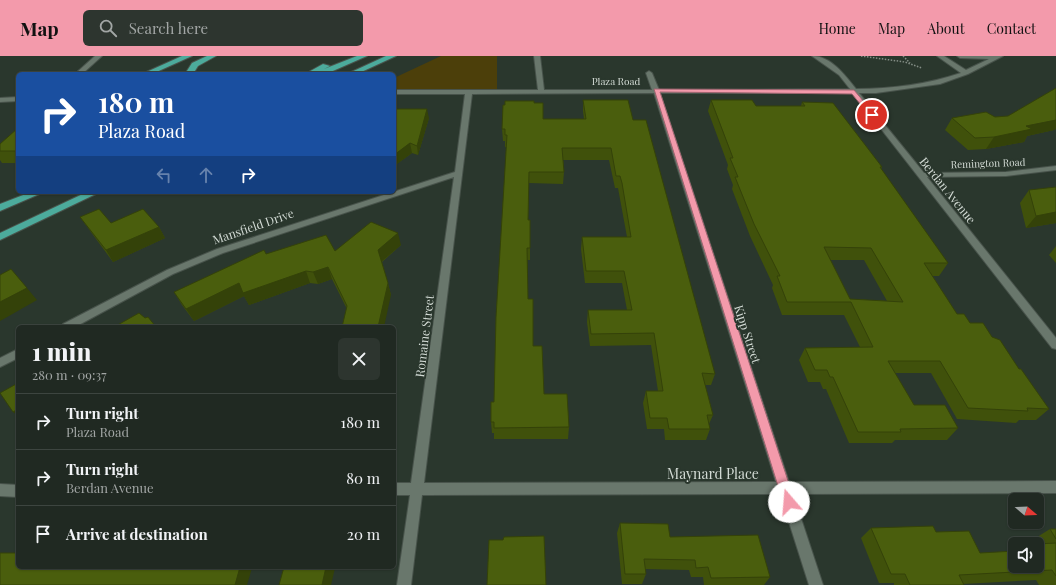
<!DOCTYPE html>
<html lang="en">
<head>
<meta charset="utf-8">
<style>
  :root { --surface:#202922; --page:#2d352f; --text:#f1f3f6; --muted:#a2a6a5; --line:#3d4540; --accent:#f39aab }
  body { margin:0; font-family:"Playfair Display",serif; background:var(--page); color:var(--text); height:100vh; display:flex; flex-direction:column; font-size:15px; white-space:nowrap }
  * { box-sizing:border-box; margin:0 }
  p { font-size:13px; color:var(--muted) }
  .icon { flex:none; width:22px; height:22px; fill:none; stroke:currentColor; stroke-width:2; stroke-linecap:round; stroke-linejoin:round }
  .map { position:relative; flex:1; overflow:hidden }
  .panel { position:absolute; left:16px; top:269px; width:380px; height:244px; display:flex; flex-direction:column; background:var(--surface); border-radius:6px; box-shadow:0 1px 3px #0004,0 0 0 1px var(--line) }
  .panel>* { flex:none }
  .guide { position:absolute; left:16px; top:16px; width:380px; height:122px; border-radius:6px; box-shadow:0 1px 3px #0004,0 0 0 1px var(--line); background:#1a4fa0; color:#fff; overflow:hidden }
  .needle { width:26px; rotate:109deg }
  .fabs { position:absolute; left:1008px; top:437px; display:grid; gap:8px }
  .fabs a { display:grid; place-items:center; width:36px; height:36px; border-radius:6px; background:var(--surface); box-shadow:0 1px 3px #0004,0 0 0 1px var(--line); font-size:20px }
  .pin { position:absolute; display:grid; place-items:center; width:34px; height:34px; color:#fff; margin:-17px; border:2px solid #fff; border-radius:50%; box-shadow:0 1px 4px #0007 }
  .me { position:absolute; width:44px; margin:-22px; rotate:342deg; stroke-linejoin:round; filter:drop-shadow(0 0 3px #0008) }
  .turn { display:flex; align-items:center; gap:14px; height:84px; padding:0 16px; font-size:18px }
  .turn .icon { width:52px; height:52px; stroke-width:2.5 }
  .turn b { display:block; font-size:28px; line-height:34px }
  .lanes { display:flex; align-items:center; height:38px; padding:0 16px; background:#0003; justify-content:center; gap:20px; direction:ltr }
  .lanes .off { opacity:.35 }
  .round { display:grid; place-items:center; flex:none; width:42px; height:42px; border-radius:6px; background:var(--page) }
  .headline { display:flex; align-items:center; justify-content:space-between; height:68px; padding:0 16px }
  h1 { font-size:24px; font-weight:800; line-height:30px }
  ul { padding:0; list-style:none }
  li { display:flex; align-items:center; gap:12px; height:56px; padding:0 16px; border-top:1px solid var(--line) }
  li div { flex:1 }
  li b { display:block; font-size:15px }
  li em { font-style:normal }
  header { display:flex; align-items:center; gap:24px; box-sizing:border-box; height:56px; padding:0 20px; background:var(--accent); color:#111 }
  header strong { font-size:19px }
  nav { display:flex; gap:22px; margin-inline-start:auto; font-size:14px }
  .search { width:280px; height:36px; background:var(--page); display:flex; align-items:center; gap:10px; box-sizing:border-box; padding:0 14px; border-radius:6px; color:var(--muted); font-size:15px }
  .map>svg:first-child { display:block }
  .green { fill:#4c3f0a }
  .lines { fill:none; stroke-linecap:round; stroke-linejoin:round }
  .minor-casing { stroke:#48534b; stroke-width:2 }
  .highway-casing { stroke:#48534b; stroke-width:2 }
  .path { stroke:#848e86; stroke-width:1.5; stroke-dasharray:1.5 1.5; stroke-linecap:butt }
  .minor { fill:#69776c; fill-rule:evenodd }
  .highway { fill:#4cab9c; fill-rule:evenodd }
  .wall { fill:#40510b; fill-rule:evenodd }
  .shaded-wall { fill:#344209 }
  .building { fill:#4a5e0d; stroke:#344209; fill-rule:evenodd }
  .route { fill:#f39aab; stroke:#9e646f }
  .labels { text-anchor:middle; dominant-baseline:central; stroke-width:4; stroke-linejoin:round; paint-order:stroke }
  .far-street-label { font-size:10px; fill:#d3dbd5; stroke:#2a372d }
  .street-label { font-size:12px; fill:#d3dbd5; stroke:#2a372d }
  .near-street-label { font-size:14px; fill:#d3dbd5; stroke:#2a372d }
</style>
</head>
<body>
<header>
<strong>Map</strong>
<div class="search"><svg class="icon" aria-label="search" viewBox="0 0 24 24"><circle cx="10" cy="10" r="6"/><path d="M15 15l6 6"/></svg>Search here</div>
<nav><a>Home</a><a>Map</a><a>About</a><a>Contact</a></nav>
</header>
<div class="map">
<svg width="1056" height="529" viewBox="0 0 1056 529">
  <rect width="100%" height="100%" fill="#2a372d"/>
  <path class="green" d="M441,0H497V35L394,36V22Z"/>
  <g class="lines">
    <defs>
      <path id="minor" d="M95,0H102L82,18H75Z
        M534,0H540L544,34H652L646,17L649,15L652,17L659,34L850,33L839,19L812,0C831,0 845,19 856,33C892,33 928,28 961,17L937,0H944L966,14L989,3L960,2L957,0H1003L968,18L940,28L876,37H859L924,117L1006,116L1056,110V114L1006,120L927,121L1056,282V293L1052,292L853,37H660L789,426L1056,425V437L793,438L823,529H809L780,438L422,439L411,529H397L410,439H394V427H411L454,121L223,197L173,218L75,271H62L63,268L167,214L217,193L455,116L465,38H394V34H538ZM654,37L776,426L424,427L472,38Z
        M18,41V45L0,46V42Z
        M18,293V302L0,311V302Z
        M0,428L18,429V441L0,440Z"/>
      <path id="highway" d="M182,0H192L152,18H142Z
        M207,0H216L198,10L193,18H185L192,7Z
        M357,0H367L326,18H305L323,8L330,10L324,13Z
        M386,0H396L357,18H347Z
        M31,136H44L0,155V148Z
        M87,136H100L0,184V177Z"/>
    </defs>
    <use href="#minor" class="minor-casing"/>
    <use href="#highway" class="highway-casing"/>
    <path class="path" d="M861,0L905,6L922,12
      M903,0L910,7"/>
    <use href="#minor" class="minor"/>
    <use href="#highway" class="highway"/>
  </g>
  <path class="wall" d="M583,44L633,64L715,318L711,329H705L713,359L709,368L710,373L706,384H665L664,373H647L643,347L646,335H658L651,289L590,290L587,266L588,254H627L622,227H585L581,193L582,181H627L618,132H615L609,104H563L564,116L563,128L529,127L528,164H530V204H527L528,243L533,290L544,338L569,371L568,383H494V377H492L491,366L494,346L507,91H505V85H503L502,73L534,47L543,63H584L583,55Z
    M711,44L756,50H801L802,46L882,111L881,113L948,207L939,220H932L957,258L992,281L1019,313L1049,353L1036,364H1019L1016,367L957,363L931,317H895L914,349L958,372L947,384H895L892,387H849L826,333H823L820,326H808L799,304L805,292L860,291L844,259H782L772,232L773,229L750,180L732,133L733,129L727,113L728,109L708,55ZM830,204H864L887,245L850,243Z
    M995,61L1054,74L1027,80L1024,86L986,93L968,94L945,74L952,62Z
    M429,62L418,99L412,97L394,110Z
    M18,72V107H2L0,104V88Z
    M1029,134L1056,167L1026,172L1020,147Z
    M80,161L111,167L159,171L165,182L113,206L88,172Z
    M401,189L382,206L391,239L347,253L332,223L318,228L310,227L249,249L244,240L194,265L182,249L174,236L266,198L335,195Z
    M1056,190V207L1049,199Z
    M620,467L670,481L770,521L764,529H704L703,521H691L689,514L645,513L646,518L642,528H622L617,477Z
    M871,472L936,476L980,497L1037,510V488L1034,483L1050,473H1056V529H1039L1036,524L963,528L964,529H894V527H879L861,482Z"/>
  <path class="shaded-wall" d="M427,53L429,62L418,99L417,90Z
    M1056,64V73L1054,74L1027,80L1024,86L986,93L994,81L1026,70Z
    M410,87L412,97L394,110V99Z
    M1056,156V167L1026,172L1036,160Z
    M159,171L165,182L113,206L106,194Z
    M398,177L401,189L381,206L378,194Z
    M328,211L332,223L318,228L313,216Z
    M306,215L310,227L249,249L244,240L194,265L186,253L239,227Z
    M388,227L391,239L384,271H378Z
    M27,232L37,244L9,260L0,265V246Z
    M18,353V360L13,356Z
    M240,511H252V512L247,529H235Z
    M326,511H334L335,512L331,529H322Z"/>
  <path class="building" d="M1056,32V64L1026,70L1032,73L994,81L975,82L952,62L986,56L995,61L1008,60Z
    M583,44H628L633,64H646L715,318L702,317L713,359H707L710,373H669L667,362H650L646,335H663L654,277L591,278L588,254H632L624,215H586L582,181H631L622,127L620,120H616L611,92H562L564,116H529L528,164H530V192H527L528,243H533V290H542L544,338H567L569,371L494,372V366H491V346H494L496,261L507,79H505V73H502L503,49H505V45H534V47H543V63H586Z
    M711,44H752L756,50H805L802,46L833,47L882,111H880L948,207H924L957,258H964L970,267H983L992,281L1000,284L1019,313H1021L1049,353L1027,352L1028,355L968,352L940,305H888L914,349H945L958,372L900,373L901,376H858L833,321H830L827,314H815L805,292L873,291L851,246H787L777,220H780L754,168L735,121H738L730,102H733ZM824,191L871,192L903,246L850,243Z
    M394,53H427L417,90L410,87L394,99Z
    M18,72V95H0V88Z
    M1056,131V156L1036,160L1029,134Z
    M99,153L111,167L143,153L159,171L106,194L80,161Z
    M371,166L398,177L378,194L388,227L378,271H342L347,250L328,211L313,216L306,215L243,237L239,227L186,253L174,236L264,194L266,198L326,179L335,195Z
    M11,213L27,232L0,246V219Z
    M139,257L145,262L148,261L156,271H114Z
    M18,327V353L13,356L0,337Z
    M620,467L668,468L670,481L758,479L770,521L711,522L708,511L696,512L695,504L644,503L646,518H625Z
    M933,470L936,476L969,475L980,497L1015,495V510H1037V494H1040L1037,488L1056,487V520L1052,514L959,519L964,529H910L905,518H891L871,472Z
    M1050,473H1056V483Z
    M544,480L546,529H487L489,484H503L504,481Z
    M0,497H18V511H240L235,529H0Z
    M284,511H326L322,529H279Z"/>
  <path class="route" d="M654,33L854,34L875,59L870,60L852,38L660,36L795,446L793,449L789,451L785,449L783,446Z"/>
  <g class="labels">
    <g class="far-street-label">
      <text x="616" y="25">Plaza Road</text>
      <text transform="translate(988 107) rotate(-2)">Remington Road</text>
    </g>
    <g class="street-label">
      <text transform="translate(948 134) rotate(51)">Berdan Avenue</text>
      <text transform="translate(253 170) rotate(-19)">Mansfield Drive</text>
      <text transform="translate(748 278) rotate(72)">Kipp Street</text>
      <text transform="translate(424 280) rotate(-83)">Romaine Street</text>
    </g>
    <g class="near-street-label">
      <text x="713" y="417">Maynard Place</text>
    </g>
  </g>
</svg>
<div class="fabs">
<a><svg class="needle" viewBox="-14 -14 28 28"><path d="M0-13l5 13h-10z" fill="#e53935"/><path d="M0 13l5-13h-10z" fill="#a2a6a5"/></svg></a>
<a><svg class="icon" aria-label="sound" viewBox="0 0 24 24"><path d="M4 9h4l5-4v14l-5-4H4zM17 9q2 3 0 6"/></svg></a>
</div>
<div class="pin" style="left:872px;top:59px;background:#d93025"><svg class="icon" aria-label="arrive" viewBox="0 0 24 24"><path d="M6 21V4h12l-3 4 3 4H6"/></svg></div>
<svg class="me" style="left:789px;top:446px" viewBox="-20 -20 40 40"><circle r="19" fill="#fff"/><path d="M0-13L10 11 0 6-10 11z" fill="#f39aab"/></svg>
<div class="guide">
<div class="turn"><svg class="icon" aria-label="right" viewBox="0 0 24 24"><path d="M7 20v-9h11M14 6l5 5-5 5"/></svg><div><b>180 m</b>Plaza Road</div></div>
<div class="lanes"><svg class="icon off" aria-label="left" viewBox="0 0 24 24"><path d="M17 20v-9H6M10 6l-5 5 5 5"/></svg><svg class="icon off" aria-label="ahead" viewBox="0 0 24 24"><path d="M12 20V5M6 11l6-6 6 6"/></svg><svg class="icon" aria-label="right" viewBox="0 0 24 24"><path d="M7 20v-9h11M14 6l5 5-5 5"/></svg></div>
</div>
<section class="panel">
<div class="headline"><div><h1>1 min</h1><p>280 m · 09:37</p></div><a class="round"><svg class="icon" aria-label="close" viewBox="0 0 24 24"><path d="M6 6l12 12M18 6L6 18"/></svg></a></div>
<ul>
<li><svg class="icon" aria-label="right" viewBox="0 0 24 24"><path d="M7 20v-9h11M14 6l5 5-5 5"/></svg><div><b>Turn right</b><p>Plaza Road</p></div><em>180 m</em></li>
<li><svg class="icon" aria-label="right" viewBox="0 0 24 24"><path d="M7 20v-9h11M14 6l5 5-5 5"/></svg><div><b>Turn right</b><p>Berdan Avenue</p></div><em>80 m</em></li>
<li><svg class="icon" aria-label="arrive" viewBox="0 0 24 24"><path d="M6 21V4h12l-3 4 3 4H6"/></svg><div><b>Arrive at destination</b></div><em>20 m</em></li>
</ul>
</section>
</div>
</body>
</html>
